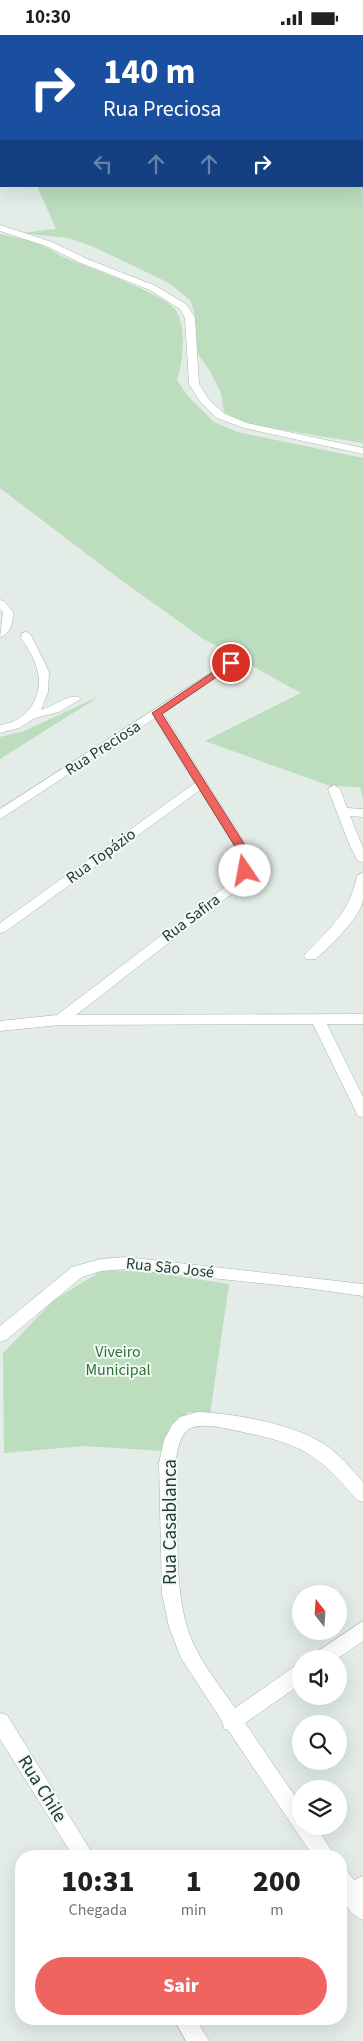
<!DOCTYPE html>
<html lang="pt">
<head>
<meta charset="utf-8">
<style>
  :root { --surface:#fff; --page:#f6f6f6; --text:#202124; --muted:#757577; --accent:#ef645e }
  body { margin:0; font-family:"Source Sans 3",sans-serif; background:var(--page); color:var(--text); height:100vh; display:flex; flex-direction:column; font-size:19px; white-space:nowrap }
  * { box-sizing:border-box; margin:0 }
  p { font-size:16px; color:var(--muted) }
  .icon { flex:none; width:28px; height:28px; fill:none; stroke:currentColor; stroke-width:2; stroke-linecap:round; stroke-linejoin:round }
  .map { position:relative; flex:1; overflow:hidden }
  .sheet { position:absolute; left:15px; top:1815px; width:332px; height:175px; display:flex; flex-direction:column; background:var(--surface); border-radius:20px; box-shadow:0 5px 20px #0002 }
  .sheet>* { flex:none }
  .hud { position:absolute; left:0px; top:0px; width:364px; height:152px; box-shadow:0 5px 20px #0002; background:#1a4fa0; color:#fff; overflow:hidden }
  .needle { width:32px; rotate:343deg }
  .buttons { position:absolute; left:292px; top:1550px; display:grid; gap:10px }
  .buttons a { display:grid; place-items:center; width:55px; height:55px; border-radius:50%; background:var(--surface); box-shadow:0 5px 20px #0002; font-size:25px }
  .pin { position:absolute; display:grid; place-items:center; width:42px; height:42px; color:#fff; margin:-21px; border:2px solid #fff; border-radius:50%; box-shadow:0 1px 5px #0007 }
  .me { position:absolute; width:55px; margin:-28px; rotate:348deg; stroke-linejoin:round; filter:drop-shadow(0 0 4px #0008) }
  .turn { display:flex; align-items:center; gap:18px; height:105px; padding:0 20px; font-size:22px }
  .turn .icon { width:65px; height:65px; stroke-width:2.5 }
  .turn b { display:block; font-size:35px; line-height:42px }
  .lanes { display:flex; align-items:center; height:48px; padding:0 20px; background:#0003; justify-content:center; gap:25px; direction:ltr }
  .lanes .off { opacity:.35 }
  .eta { display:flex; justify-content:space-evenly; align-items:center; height:85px; text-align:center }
  .eta b { font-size:30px; font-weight:800; line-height:35px }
  .primary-button { display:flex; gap:10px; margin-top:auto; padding:10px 20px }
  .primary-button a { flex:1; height:58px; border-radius:30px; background:var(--accent); color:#fff; font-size:20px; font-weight:800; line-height:58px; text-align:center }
  .status { display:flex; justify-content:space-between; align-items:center; height:35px; padding:0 25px; background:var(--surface); direction:ltr }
  .status svg { height:14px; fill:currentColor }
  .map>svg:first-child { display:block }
  .green { fill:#bcddbe }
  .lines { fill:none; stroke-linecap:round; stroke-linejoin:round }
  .street-casing { stroke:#a6b4ac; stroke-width:1 }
  .secondary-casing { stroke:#a4bbae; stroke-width:1 }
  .street { fill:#fff; fill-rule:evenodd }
  .secondary { fill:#fff; fill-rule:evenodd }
  .route { fill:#ef645e; stroke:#9b413d }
  .labels { text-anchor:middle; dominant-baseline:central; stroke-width:4; stroke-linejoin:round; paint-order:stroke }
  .street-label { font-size:16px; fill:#233d31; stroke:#f3f9f5 }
  .park-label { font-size:16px; fill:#2e733a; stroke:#f3f9f5 }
  .near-street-label { font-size:19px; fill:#233d31; stroke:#f3f9f5 }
</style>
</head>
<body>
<div class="status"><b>10:30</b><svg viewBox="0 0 49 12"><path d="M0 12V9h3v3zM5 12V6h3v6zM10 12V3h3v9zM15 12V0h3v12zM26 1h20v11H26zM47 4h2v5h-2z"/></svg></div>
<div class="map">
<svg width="363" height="2006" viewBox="0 0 363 2006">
  <rect width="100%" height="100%" fill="#e3ece6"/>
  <path class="green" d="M363,94V408L247,389L224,377L221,358L210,336L198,319L194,276L190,265L169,248L94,212L68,203L22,198L56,194L37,151H362Z
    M0,199C13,202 28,204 41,210C48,213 54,217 61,221C84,231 163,258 175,274C187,291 183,327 177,345L187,360L214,387L237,397L363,423V765L360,752L330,751L205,706L301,658L202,603L121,545L0,453Z
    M100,661L0,724V702L24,696Z
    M103,1235L150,1237L229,1249L210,1379L188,1377L176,1389L163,1416L84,1411L4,1418L3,1318L54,1265Z"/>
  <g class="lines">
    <defs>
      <path id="street" d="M297,0H307L308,1H298Z
        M338,0H344L345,1H339Z
        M0,3H1V9H0Z
        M362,12H363V17H362Z
        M362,39H363V43H362Z
        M0,47H1V51H0Z
        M362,57H363V61H362Z
        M362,79H363V83H362Z
        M0,565L4,566L13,577C13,587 11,599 0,602L3,577L0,574Z
        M26,597L31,600L49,637L48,657L41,675C52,672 69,659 79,662L81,664L59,677L35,683L19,693L0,698V690C27,687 45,661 37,634C34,622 27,612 21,603L22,598Z
        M231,625L236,628L235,630L163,678L251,818L249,839L233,858L76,980L363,979V989H327L363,1062V1082L358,1081L356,1077L313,989L60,990L0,996V986L57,980L225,852L237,839L239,818L200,755L5,897L0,898V888L195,748L155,683L0,784V774Z
        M334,750L340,754L347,773L363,774V782L350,781L363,813V827L358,826L350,811L328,754Z
        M363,837C363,846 363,856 363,865C359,885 330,910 316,924H306L304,921L306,918C331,893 350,876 357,841Z
        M126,1222L363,1249V1261L306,1253L126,1234L101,1236L82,1242L6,1305L0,1307V1291L72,1232L101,1224Z
        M197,1377C233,1378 293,1389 324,1409C339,1419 351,1433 363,1447V1467L357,1465C321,1422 303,1409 247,1398C233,1395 204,1387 191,1393C180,1398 177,1416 176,1426C174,1442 177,1460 177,1475C178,1514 176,1554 187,1592C196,1622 218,1648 235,1673L294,1632L301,1629V1649L245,1688L301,1770V1791H316L335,1821H313L228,1695L224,1694L222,1686L181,1623L169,1592L162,1559L159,1428L164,1405L172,1390L180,1382Z
        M363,1586V1606L337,1624H312L315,1618Z
        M0,1678L7,1680L94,1821H73L0,1704Z
        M341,1834L348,1837L354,1845L363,1841V1885C341,1876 341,1854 341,1834Z
        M174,1984H196L209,2006H186Z"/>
      <path id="secondary" d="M38,0H45V1H38Z
        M0,190L52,207L87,224L156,251L187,270L195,283L199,349L209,365L225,379L247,388L363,413V419L244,393L217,383L202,369L189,349L185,283L180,274L150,255L81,228L46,211L0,196Z"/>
    </defs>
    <use href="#street" class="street-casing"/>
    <use href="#secondary" class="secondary-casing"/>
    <use href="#street" class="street"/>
    <use href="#secondary" class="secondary"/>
  </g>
  <path class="route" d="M231,625L234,626V630L162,679L250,818L251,836L245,839L240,836L239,818L152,678Z"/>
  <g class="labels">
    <g class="street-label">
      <text transform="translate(103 713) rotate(-33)">Rua Preciosa</text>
      <text transform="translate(101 821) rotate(-36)">Rua Topázio</text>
      <text transform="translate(191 883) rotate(-37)">Rua Safira</text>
      <text transform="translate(170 1233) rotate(6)">Rua São José</text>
    </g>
    <g class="park-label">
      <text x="118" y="1317">Viveiro<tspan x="118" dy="18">Municipal</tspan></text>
    </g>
    <g class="near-street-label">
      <text transform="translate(170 1487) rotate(-90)">Rua Casablanca</text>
      <text transform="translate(42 1754) rotate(58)">Rua Chile</text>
    </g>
  </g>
</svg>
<div class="buttons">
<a><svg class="needle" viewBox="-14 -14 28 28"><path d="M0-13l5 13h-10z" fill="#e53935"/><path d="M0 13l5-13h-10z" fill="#757577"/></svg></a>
<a><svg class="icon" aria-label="sound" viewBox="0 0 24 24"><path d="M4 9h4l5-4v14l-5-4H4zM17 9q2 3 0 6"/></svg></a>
<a><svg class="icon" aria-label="search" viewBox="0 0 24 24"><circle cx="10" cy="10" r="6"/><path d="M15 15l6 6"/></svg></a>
<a><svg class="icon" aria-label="layers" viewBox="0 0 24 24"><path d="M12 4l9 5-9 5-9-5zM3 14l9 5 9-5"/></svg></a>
</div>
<div class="pin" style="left:231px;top:628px;background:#d93025"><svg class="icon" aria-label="arrive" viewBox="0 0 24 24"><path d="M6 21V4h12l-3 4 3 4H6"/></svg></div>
<svg class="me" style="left:245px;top:836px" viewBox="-20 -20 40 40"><circle r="19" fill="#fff"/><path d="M0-13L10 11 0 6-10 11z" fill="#ef645e"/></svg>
<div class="hud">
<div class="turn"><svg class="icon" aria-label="right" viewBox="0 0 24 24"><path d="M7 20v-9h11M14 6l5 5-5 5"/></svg><div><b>140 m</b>Rua Preciosa</div></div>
<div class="lanes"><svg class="icon off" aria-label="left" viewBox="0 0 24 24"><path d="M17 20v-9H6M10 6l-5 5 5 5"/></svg><svg class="icon off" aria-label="ahead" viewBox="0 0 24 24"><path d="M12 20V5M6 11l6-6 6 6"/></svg><svg class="icon off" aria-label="ahead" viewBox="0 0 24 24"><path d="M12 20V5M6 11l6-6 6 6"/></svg><svg class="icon" aria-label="right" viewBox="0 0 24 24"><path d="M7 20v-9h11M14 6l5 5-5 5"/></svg></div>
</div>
<section class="sheet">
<div class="eta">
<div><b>10:31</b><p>Chegada</p></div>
<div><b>1</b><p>min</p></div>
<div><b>200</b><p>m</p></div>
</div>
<div class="primary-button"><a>Sair</a></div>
</section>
</div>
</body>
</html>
